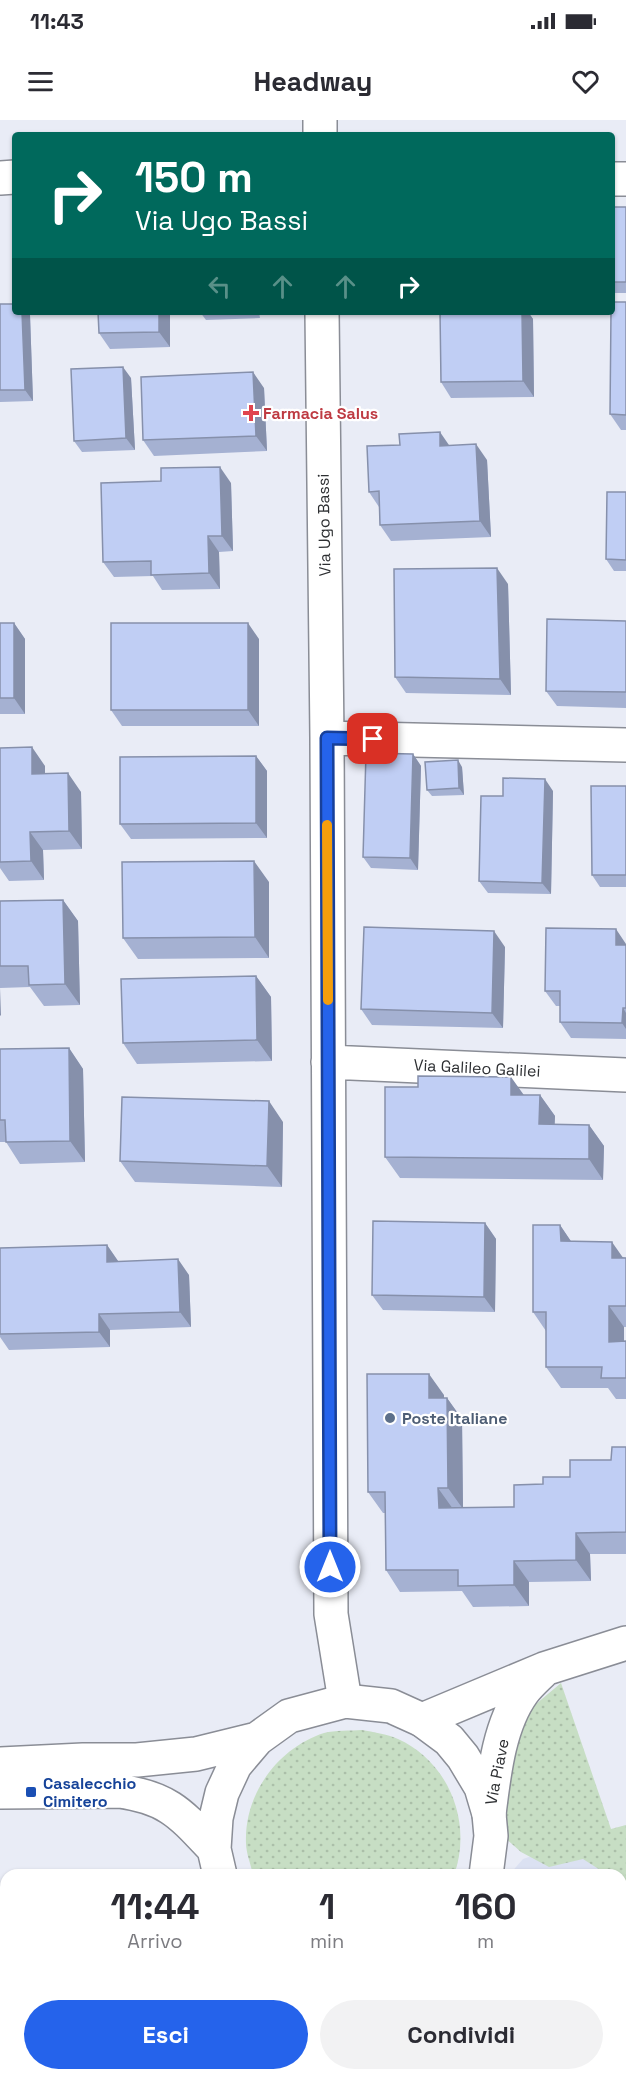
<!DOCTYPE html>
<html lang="it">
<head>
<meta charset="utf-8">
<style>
  :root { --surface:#fff; --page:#f2f2f3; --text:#2b2b33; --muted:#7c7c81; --accent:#2563eb }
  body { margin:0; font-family:"Space Grotesk",sans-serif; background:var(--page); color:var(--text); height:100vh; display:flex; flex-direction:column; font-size:22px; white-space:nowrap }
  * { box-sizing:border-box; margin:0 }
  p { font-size:20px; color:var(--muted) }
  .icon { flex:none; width:33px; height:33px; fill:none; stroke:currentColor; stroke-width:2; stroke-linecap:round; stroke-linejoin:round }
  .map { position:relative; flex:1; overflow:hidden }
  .sheet { position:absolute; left:0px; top:1749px; width:627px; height:212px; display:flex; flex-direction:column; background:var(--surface); border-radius:18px 18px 0 0; box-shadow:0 2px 4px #0004 }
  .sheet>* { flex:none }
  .banner { position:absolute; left:12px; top:12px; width:603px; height:183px; border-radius:6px; box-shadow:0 2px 4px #0004; background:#00695c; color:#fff; overflow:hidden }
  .pin { position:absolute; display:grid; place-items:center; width:51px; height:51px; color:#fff; margin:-26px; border-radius:12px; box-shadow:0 3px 9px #0006 }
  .me { position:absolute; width:66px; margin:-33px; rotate:0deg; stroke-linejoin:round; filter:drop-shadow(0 0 4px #0008) }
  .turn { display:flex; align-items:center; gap:21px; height:126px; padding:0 24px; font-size:27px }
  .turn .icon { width:78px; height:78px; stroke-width:2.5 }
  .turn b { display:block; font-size:42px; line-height:51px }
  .lanes { display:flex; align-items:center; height:57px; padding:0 24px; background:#0003; justify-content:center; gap:30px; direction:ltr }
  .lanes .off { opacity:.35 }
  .eta { display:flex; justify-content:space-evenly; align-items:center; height:102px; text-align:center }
  .eta b { font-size:36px; font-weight:700; line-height:42px }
  .action { display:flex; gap:12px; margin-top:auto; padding:12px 24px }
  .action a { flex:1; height:69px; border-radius:36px; background:var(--accent); color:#fff; font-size:24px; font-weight:700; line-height:69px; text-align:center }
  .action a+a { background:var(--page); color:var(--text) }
  .status { display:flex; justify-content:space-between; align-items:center; height:42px; padding:0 30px; background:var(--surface); direction:ltr }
  .status svg { height:16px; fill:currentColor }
  header { display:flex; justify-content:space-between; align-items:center; height:78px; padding:0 24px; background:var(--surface); font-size:27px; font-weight:700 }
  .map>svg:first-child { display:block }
  .built { fill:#dbe1f2 }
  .grass { fill:url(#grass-dots) }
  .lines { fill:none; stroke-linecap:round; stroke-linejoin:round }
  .street-casing { stroke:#8a8d96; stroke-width:36 }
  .secondary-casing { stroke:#8a8d96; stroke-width:36 }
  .street { stroke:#fff; stroke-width:33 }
  .secondary { stroke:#fff; stroke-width:33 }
  .wall { fill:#a5b1d2 }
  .shaded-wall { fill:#8690ab }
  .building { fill:#c0cef4; stroke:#8690ab; stroke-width:1.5 }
  .route-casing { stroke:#184099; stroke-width:15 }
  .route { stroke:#2563eb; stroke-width:10 }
  .slow { stroke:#f59e0b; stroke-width:10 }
  .health-dot { fill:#e0444e; stroke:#fff; stroke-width:2 }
  .service-dot { fill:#5c6f8a; stroke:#fff; stroke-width:2 }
  .transit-dot { fill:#1a4fb4; stroke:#fff; stroke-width:2 }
  .labels { text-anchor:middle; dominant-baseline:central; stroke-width:4.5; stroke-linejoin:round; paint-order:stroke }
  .health-label { font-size:16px; font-weight:bold; fill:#be3a42; stroke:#fff; text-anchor:start }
  .street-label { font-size:16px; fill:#2d2f32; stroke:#fff }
  .service-label { font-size:16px; font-weight:bold; fill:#4e5e75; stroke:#fff; text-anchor:start }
  .transit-label { font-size:16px; font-weight:bold; fill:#164399; stroke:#fff; text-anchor:start }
</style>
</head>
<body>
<div class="status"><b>11:43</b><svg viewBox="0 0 49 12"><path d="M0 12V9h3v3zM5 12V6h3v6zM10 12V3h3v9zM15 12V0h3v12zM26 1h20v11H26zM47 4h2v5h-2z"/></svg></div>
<header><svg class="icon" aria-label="menu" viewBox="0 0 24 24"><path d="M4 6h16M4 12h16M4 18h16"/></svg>Headway<svg class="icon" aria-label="heart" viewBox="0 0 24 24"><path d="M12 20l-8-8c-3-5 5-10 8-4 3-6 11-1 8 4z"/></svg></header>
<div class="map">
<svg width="626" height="1960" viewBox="0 0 626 1960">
  <defs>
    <pattern id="grass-dots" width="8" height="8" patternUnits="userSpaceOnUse" patternTransform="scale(1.5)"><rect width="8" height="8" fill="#c7dec4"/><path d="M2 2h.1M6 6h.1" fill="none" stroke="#abbfa9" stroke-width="1.8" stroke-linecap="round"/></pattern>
  </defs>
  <rect width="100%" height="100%" fill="#e9ecf6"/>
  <path class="built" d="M626,1705V1960H289L285,1955L621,1954V1755H509L523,1739Z"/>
  <path class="grass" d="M561,1563L611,1709L626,1705V1773L621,1768V1755H608L583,1739L549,1747L521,1732L504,1717L502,1645L517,1600Z
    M362,1610C373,1612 387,1614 398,1619C449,1642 473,1703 454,1755H253C251,1745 246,1733 246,1723C244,1674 278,1628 324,1613C335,1610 350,1611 362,1610Z"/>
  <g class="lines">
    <defs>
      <path id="street" d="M320,15V0
        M0,58L15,57
        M612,59H626
        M322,192L327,618L331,1494L345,1581
        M327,618L626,625
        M328,942L626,955
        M422,1600L544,1549L626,1523
        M489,1694C494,1654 499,1605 523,1572C529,1564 536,1558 543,1551
        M621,1830L626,1844"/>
      <path id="secondary" d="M0,1644L83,1640H137L196,1634L257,1619
        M0,1672L119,1671C169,1678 181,1694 214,1729
        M220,1755L214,1729L216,1698L222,1673L235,1645L257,1619L289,1596L345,1581L391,1586L422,1600L449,1620L463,1637L481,1667L489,1694L491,1716L486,1755
        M350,1954V1960
        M383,1960V1954"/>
    </defs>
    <use href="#street" class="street-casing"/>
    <use href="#secondary" class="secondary-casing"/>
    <use href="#street" class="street"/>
    <use href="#secondary" class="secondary"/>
  </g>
  <path class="wall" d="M612,87H626V173H612Z
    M626,182V310H621L610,294Z
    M0,184L30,195L33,281L0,282Z
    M170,192V227L110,229L99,213Z
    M200,192H259L260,198L206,200Z
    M440,192H528L533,199L534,277L451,278L441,262Z
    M131,258L135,330L82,332L74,321Z
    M264,268L267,331L154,336L143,320Z
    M487,340L491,417L391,421L380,405L379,387L369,372Z
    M231,363L233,431L219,432L220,469L162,470L153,456L114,457L103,442Z
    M626,372V451H614L606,439Z
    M508,464L511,575L406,573L395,557Z
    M626,501V588L557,586L546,571Z
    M0,503H14L25,519V594H0Z
    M259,519V606H122L111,590Z
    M0,628L45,646V654L81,672L82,729L43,730L44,760L9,761L0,748Z
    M413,634L421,646L418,750L371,748L363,737Z
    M256,636L267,651V718L131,719L120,704Z
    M462,647L464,675L432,676L427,670Z
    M626,666V767H600L592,755Z
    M553,671L551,774L488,773L479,761L503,676Z
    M269,762V838L138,839L123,818Z
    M63,780L78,801L80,885L44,886L30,867L0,868V896V781Z
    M626,824V919L571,918L560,902V886H556L545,871Z
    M505,827L503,908L372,905L361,889Z
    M256,856L271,877L272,941L137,944L123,923Z
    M69,928L83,949L85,1042L20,1044L6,1022H0V929Z
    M524,975H540L555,996L554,1005H589L604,1026L603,1060L400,1058L385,1037Z
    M283,1002L282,1067L135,1062L120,1041Z
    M485,1103L496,1119L495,1192L383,1190L372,1175Z
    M560,1105L571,1122L626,1138V1207H624V1221H626V1279H616L608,1268H561L546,1247V1211L533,1192Z
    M107,1125L118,1141L189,1155L191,1207L110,1210V1227L9,1230L0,1217V1128Z
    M444,1275V1278H447L462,1299L463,1388L514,1387L543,1364L570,1357L611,1340L626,1327V1434H590L591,1461L529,1462V1486L473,1487L462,1471L400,1472L386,1450L385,1393H383L368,1372Z"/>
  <path class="shaded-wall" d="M22,192H28L30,195L33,281L25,270Z
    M159,192H170V227L159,212Z
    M522,192H528L533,199L534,277L523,261Z
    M123,247L131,258L135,330L126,318Z
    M253,252L264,268L267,331L256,316Z
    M440,312L451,328L440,326Z
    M476,324L487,340L491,417L480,401Z
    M220,347L231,363L233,431L222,416Z
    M208,416L219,432L220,469L209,453Z
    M497,448L508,464L511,575L500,559Z
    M14,503L25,519V594L14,578Z
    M248,503L259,519V606L248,590Z
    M32,627L45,646V672L32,654Z
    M413,634L421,646L418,750L410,738Z
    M256,636L267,651V718L256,703Z
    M458,640L462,647L464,675L459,668Z
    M68,653L81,672L82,729L69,711Z
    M545,659L553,671L551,774L542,763Z
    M30,712L43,730L44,760L31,741Z
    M254,741L269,762V838L255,817Z
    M63,780L78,801L80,885L65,864Z
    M616,809L626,824V840L616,825Z
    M494,811L505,827L503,908L492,893Z
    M256,856L271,877L272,941L257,920Z
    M0,867V868L1,896L0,895Z
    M623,888L626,893V909L622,903Z
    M69,928L83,949L85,1042L70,1021Z
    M511,957L526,978L511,975Z
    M540,975L555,996L554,1026L539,1004Z
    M269,981L283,1002L282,1067L267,1046Z
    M589,1005L604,1026L603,1060L589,1039Z
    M485,1103L496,1119L495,1192L484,1177Z
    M560,1105L575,1127L561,1121Z
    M612,1122L626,1142L612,1138Z
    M107,1125L118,1141V1157L107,1142Z
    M178,1139L189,1155L191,1207L180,1192Z
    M609,1186L624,1207V1243L609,1222Z
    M99,1194L110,1210V1227L99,1212Z
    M429,1254L444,1275V1299L429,1278Z
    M447,1278L462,1299L463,1389L448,1368Z
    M438,1368L453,1389L439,1388Z
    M576,1413L590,1434L591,1461L576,1440Z
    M514,1441L529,1462V1486L514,1465Z"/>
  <path class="building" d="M612,87H626V162H612Z
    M612,182H626V295L610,294L611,192H612Z
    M0,184H15V192H22L25,270H0Z
    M98,192H159V212L99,213Z
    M440,192H522L523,261L441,262Z
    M123,247L126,318L74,321L71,249Z
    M253,252L256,316L143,320L141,257Z
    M440,312V326L476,324L480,401L380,405L379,371L369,372L367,326L400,325L399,314Z
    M220,347L222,416H208L209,453L151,455V441L103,442L101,363L161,361V348Z
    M607,372H626V440L606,439Z
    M497,448L500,559L395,557L394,449Z
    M547,499L626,501V572L546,571Z
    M0,503H14V578H0Z
    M111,503H248V590H111Z
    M32,627V654L68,653L69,711L30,712L31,741L0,742V628Z
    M366,633L413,634L410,738L363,737Z
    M256,636V703L120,704V637Z
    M458,640L459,668L427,670L425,642Z
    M503,658L545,659L542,763L479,761L481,676H503Z
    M591,666H626V755H592Z
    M254,741L255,817L123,818L122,742Z
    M63,780L65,864L29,865L28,846H0V781Z
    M364,807L494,811L492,893L361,889Z
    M546,808L616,809V825H626V888H623L622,903L560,902V871H545Z
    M256,856L257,920L123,923L121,859Z
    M69,928L70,1021L6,1022L5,1000H0V929Z
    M418,956L511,957V975H540L539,1004L589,1005V1039L385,1037V967H418Z
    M122,977L269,981L267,1046L120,1041Z
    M373,1101L485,1103L484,1177L372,1175Z
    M533,1105H560L561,1121L612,1122V1138H626V1186H609V1222L626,1221V1258H601L602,1247H546V1192H533Z
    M107,1125V1142L178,1139L180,1192L99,1194V1212L0,1214V1128Z
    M367,1254H429V1278H447L448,1368H438L439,1388L514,1387V1365L543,1364V1357H570V1340H611L612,1327H626V1412L576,1413V1440L514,1441V1465L458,1466V1450H386L385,1372H368Z"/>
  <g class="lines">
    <defs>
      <path id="route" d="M330,1447L327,618L373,619"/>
    </defs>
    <use href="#route" class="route-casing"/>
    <use href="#route" class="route"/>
    <path class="slow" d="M327,705L328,880"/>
  </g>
  <path class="health-dot" d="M248 284h6v6h6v6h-6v6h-6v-6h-6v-6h6z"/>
  <circle class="service-dot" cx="390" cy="1298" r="6"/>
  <rect class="transit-dot" x="25" y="1666" width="12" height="12" rx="3"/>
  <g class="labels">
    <g class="health-label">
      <text x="263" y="293">Farmacia Salus</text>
    </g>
    <g class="street-label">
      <text transform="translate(324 405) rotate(-91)">Via Ugo Bassi</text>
      <text transform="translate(477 948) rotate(3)">Via Galileo Galilei</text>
      <text transform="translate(497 1652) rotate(-79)">Via Piave</text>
    </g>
    <g class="service-label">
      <text x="402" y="1298">Poste Italiane</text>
    </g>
    <g class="transit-label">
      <text x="43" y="1663">Casalecchio<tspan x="43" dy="18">Cimitero</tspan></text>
    </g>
  </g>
</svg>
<div class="pin" style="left:373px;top:619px;background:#d93025"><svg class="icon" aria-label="arrive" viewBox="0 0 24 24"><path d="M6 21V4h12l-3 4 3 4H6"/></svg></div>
<svg class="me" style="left:330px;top:1447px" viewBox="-20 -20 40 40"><circle r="17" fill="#2563eb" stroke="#fff" stroke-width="3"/><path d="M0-11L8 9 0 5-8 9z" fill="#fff"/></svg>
<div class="banner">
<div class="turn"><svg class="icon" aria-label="right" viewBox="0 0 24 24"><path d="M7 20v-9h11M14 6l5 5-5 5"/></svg><div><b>150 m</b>Via Ugo Bassi</div></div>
<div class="lanes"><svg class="icon off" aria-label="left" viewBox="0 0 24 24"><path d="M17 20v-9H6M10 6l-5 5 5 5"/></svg><svg class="icon off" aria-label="ahead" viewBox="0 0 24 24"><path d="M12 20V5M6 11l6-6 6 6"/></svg><svg class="icon off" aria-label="ahead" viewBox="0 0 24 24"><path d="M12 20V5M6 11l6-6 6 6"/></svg><svg class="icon" aria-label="right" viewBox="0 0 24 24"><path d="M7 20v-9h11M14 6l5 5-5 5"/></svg></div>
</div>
<section class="sheet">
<div class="eta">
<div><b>11:44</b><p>Arrivo</p></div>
<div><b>1</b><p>min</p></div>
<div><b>160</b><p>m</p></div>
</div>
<div class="action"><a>Esci</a><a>Condividi</a></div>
</section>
</div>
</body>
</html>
